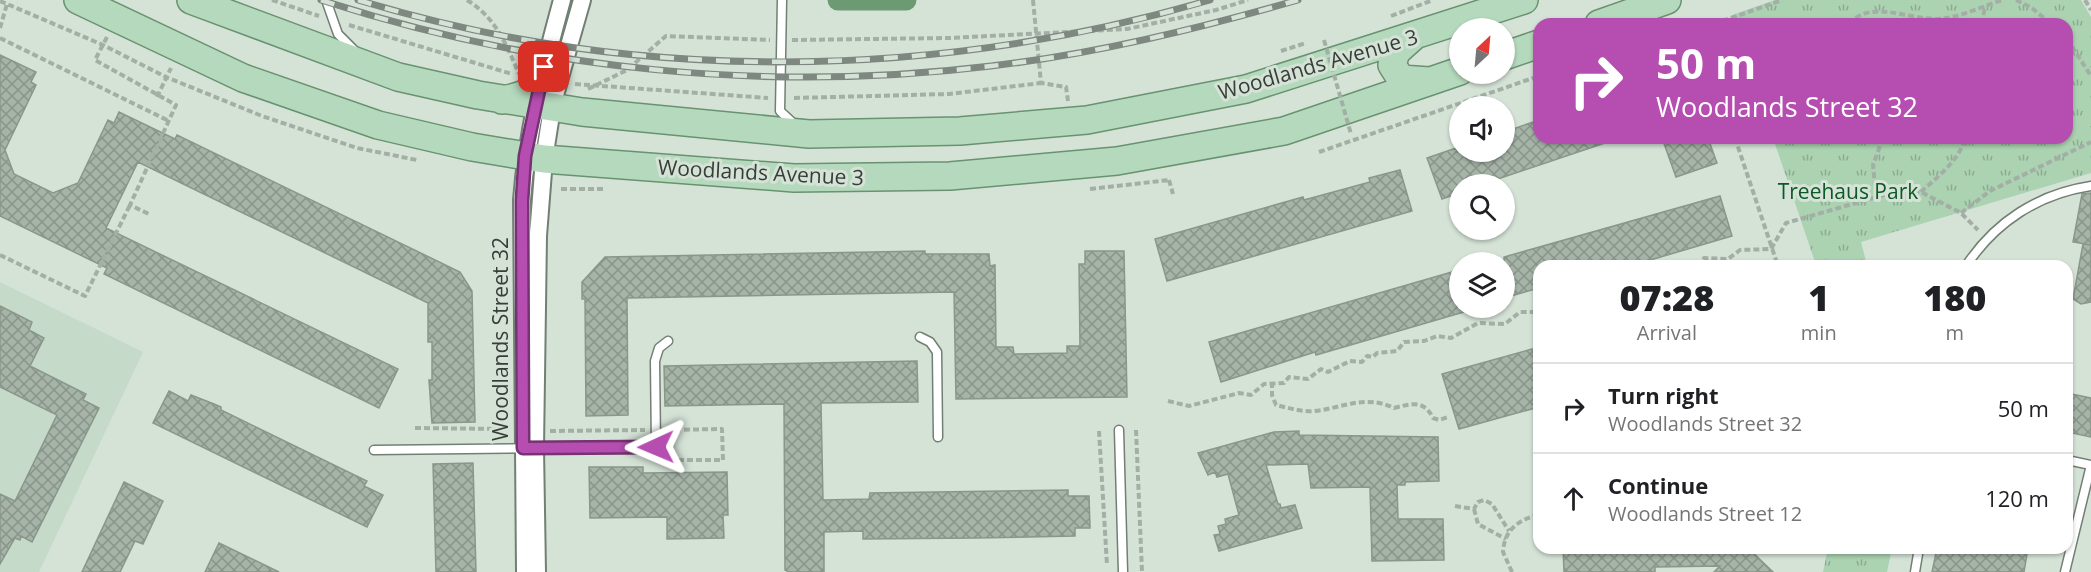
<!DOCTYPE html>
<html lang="en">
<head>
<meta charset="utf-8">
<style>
  :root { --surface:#fff; --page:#f6f6f6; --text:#202124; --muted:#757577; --line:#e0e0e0 }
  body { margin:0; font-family:"Open Sans",sans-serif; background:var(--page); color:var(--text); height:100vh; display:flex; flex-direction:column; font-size:22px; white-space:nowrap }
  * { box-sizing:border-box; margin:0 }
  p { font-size:20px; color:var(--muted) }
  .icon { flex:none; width:33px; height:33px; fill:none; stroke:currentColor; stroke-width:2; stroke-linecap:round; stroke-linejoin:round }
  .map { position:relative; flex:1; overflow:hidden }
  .details { position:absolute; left:1533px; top:260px; width:540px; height:294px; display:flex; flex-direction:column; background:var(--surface); border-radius:18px; box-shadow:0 2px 4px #0004 }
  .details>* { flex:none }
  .top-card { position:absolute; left:1533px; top:18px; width:540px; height:126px; border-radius:18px; box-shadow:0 2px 4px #0004; background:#b64eb1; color:#fff; overflow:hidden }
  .needle { width:39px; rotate:26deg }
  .buttons { position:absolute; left:1449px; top:18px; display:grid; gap:12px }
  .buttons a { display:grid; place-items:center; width:66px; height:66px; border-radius:50%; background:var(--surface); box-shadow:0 2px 4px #0004; font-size:30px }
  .pin { position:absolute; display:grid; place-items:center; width:51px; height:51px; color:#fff; margin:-26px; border-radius:12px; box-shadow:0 3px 9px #0006 }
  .me { position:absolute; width:66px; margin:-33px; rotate:269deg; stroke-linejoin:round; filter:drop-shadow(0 0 4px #0008) }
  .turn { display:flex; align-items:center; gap:21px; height:126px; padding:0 24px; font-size:27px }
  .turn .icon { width:78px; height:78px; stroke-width:2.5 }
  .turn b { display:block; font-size:42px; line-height:51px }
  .eta { display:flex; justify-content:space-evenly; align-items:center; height:102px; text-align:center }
  .eta b { font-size:36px; font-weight:800; line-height:42px }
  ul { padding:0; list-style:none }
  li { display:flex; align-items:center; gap:18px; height:90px; padding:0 24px; border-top:2px solid var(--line) }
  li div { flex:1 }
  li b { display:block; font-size:22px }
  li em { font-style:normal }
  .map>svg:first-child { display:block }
  .built { fill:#c5dac8 }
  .grass { fill:url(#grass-tufts) }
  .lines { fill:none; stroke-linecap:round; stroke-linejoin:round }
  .canal { stroke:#6b9a73; stroke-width:21 }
  .building { fill:url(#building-cross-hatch); stroke:#89978b; stroke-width:1.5 }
  .lane-casing { stroke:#727f74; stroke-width:11 }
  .street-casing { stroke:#727f74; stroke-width:20 }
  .primary-casing { stroke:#699271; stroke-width:30 }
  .path { stroke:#a3afa5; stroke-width:4; stroke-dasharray:6 3; stroke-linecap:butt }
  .lane { stroke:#fff; stroke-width:8 }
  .street { stroke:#fff; stroke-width:16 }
  .primary { stroke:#b5d9bc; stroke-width:27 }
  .rail-casing { stroke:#7f8880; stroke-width:7 }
  .rail { stroke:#d5e3d7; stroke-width:4.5; stroke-dasharray:14; stroke-linecap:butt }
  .path-bridge { stroke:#a3afa5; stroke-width:4; stroke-dasharray:6 3; stroke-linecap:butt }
  .route-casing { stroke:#763373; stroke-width:15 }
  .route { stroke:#b64eb1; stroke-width:10 }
  .labels { text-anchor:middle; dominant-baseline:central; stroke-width:6; stroke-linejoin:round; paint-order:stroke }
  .street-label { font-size:21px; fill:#373d38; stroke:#d5e3d7 }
  .park-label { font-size:21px; fill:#0c5927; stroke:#d5e3d7 }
</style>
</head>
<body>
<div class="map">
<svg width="2091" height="572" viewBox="0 0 2091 572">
  <defs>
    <pattern id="grass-tufts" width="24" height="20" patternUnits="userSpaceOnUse" patternTransform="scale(1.5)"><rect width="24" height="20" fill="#abd2b1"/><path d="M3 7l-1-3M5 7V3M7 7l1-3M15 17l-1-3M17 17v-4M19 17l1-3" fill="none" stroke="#8cac91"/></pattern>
    <pattern id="building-cross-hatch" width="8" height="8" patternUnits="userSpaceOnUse" patternTransform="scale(1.5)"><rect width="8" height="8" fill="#a6b4a8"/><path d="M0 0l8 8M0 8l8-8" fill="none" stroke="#88948a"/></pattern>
  </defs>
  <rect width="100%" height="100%" fill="#d5e3d7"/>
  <path class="built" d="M0,282L143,352L39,572H0Z"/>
  <path class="grass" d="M1775,0H2081L2091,17V173L1861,242L1867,265H1816L1773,138H2067V24H1735L1732,15Z
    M1828,548H1892L1887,572H1823Z"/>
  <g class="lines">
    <path class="canal" d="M838,0H906"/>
  </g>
  <path class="building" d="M0,55L36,72L31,82L36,85L5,150L14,174L53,193L78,183L108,120L114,123L119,112L175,139L177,135L460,272L472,291L475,422L432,423L429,380H432V342H428V303L138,162L106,228L398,369L379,408L104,274L107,268L0,216Z
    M1539,120V138H1611V141L1483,184H1460V193L1442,199L1427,158L1456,148L1457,152H1504V132Z
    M1662,138H1708L1717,163L1676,177Z
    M1400,170L1412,211L1167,281L1155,239L1303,197L1304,200L1370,182L1369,178Z
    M2091,193V245L2073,242L2082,194Z
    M1720,196L1732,236L1630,266H1539V288L1504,298V257Z
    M2083,244L2091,245V302L2081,304L2073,299Z
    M925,251V254H989L990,266L995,265L996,347H1013L1014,354L1067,353V346H1080L1079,264H1085V251H1124L1127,397L956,399L954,292L627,298L628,415L586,416L585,299H582V282L605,257Z
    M1452,272L1460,296V308H1463L1464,312L1316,355L1315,352L1221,382L1209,342Z
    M0,306L32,322L29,330L44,338L30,366L86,394L83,400L99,408L32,542L21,536L20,540L15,538L0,564V494L15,501L57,415L0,387Z
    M1532,349L1539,373V407L1459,429L1442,374Z
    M917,361L918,402L821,403L823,500L869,499L870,493L1068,490V496H1089L1090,528H1075V536L976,538L863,539V531L824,532V572H789L785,570L784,404L665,406L664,366Z
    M169,391L188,401L191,395L214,404L221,407V410L367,481L364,486L383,495L367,527L153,423Z
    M2067,393L2091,398V437L2067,432Z
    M1299,431V435L1438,437L1439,481L1405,482V485H1397L1398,519H1443L1444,560L1372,561L1370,487L1311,488L1308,464L1266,465L1278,504H1280L1281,508L1295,505L1302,528L1219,551L1214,535L1220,534L1218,526L1226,524L1225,519L1239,515L1228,474L1217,477L1215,472L1208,475L1198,453L1274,432Z
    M473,463L476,572H436L433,464Z
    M589,467H643V473L727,472L728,515H723L724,538L667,539V517L590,518Z
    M124,482L163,501L143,544L135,541L120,572H82Z
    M219,543L279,572H205Z
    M1563,548H1748L1773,572H1714L1720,566L1655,567V572H1564Z
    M1937,548H2028L2024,572H1932Z"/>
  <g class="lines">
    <defs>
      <path id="lane" d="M326,0L338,34L355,51
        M782,0L780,111L794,124
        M1966,266C1995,222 2038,194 2091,186
        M920,337L930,342L937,352L938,437
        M1119,430L1123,572
        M374,450L656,447L655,361L659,348L668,341
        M1915,572L1919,548
        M2065,572L2091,465L2067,460"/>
      <path id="street" d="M525,572L522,200C527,131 544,66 562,0
        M537,572L535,448L538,236L544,159L553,102L582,0"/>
      <path id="primary" d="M78,0L243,78L378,125L472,147L544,159L794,178L950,176L1117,161L1284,131L1460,71
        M191,0L398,77L478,95L582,112L809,134L960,131L1087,120L1246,89L1524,0
        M1599,24L1667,0
        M1415,35L1396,52L1392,65L1401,79L1429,81
        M1504,56L1539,44
        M502,100C518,97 532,94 541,80"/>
    </defs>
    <use href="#lane" class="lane-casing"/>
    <use href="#street" class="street-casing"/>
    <use href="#primary" class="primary-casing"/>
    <path class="path" d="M272,0L319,16
      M467,0C496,18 506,44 519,74
      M1033,0L1041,83L1066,87L1068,101
      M2016,0L2032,8L2051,24
      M2085,0L2091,10
      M0,1L103,45L166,77L262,116L357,148L417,160
      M1391,16L1433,0
      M1714,24L1782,0
      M1849,24C1869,0 1905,18 1935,19C1958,19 1982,6 2003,0
      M1982,24L1985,6
      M349,25L512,74
      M0,28L7,4
      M107,37L95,60L176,105L130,205L151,215
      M0,38L169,121
      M2067,39L2091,76
      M792,40L949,38L1127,29L1216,10L1248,0
      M1281,51L1306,43
      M575,84L768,98
      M588,89L627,70L666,36L770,40
      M157,97L171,68
      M794,98L949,94L1041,83
      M1735,138L1778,266
      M1319,152L1539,76
      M1169,180L1173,194
      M561,189H606
      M1090,189L1169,180
      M1921,192C1938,176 1959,161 1965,138
      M1876,196L1873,165L1883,138
      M1961,213L1990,191L2091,142
      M0,255L85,296L130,205
      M1697,266L1704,258L1728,259L1740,250L1771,249L1786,223L1905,189L1921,192L1961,213L1978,230
      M1272,382V395L1276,405C1289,408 1301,412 1314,411C1344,408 1364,394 1394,408C1410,404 1424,399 1433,418L1439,420L1448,417
      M1168,401L1189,406L1239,393L1251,395L1264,384L1284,383L1289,377L1308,379L1321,369L1328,372L1350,361L1362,362L1367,356L1373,357L1377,353L1397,351L1404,342L1424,341L1437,336L1451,338L1478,323L1505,324L1520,312H1539
      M415,428L507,429
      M1136,430L1142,572
      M550,431L645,430
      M1099,431L1107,565
      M660,460H723L722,429L667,430
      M1455,506L1474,509L1478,502L1484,500L1492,504L1509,531
      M1474,509L1478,524L1506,539
      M1512,572L1503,552C1504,530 1519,519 1539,515"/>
    <use href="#lane" class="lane"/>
    <use href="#street" class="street"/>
    <use href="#primary" class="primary"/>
    <defs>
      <path id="rail" d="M321,0C536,70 766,93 991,66C1095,54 1197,29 1298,0
        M358,0C634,84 934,81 1210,0"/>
    </defs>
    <use href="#rail" class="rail-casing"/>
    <use href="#rail" class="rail"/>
    <path class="path-bridge" d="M1324,40L1351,134"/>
  </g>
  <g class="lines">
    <defs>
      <path id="route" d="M544,67L525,156L522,200L523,448L656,447"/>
    </defs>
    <use href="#route" class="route-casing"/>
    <use href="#route" class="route"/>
  </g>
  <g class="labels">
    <g class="street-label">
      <text transform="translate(1318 64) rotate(-16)">Woodlands Avenue 3</text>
      <text transform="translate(761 172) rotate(3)">Woodlands Avenue 3</text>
      <text transform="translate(500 339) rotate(-90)">Woodlands Street 32</text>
    </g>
    <g class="park-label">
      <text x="1848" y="191">Treehaus Park</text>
    </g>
  </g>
</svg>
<div class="buttons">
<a><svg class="needle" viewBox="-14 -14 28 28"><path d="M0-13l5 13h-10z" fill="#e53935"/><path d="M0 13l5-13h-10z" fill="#757577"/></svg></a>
<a><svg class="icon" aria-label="sound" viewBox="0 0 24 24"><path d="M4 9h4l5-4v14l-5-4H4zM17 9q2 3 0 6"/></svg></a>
<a><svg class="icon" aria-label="search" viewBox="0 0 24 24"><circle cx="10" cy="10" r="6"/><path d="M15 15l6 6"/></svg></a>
<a><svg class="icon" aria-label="layers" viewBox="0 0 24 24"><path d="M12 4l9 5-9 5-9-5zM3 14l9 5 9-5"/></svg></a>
</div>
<div class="pin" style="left:544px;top:67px;background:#d93025"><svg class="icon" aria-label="arrive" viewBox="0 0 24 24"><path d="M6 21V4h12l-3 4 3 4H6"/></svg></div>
<svg class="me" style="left:656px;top:447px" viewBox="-20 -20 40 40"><path d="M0-17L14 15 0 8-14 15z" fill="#b64eb1" stroke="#fff" stroke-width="4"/></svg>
<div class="top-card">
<div class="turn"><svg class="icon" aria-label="right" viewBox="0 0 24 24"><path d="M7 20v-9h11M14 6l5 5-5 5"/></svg><div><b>50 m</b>Woodlands Street 32</div></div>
</div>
<section class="details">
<div class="eta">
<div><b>07:28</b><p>Arrival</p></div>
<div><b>1</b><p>min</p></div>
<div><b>180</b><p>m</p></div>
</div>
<ul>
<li><svg class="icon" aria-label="right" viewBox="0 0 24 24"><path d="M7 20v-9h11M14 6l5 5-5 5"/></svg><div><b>Turn right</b><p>Woodlands Street 32</p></div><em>50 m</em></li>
<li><svg class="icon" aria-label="ahead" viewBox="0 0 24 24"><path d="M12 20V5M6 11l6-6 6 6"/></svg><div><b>Continue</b><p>Woodlands Street 12</p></div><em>120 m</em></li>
</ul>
</section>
</div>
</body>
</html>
